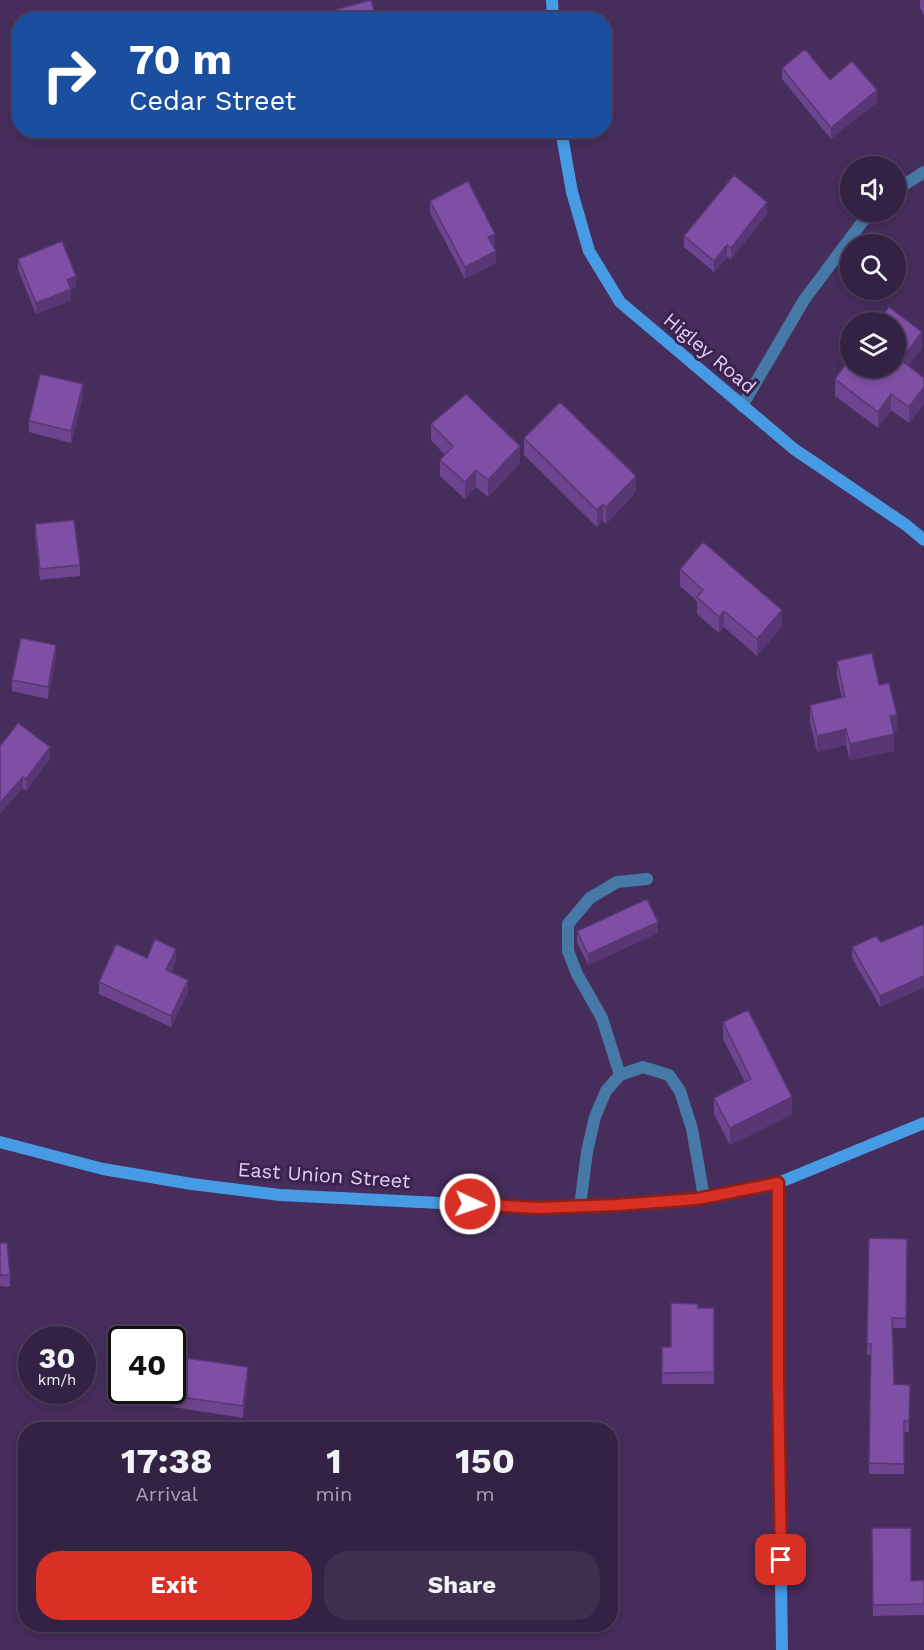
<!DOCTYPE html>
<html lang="en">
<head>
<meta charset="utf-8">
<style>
  :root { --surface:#342244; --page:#3f2f4f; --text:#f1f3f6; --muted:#a9a4b2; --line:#4e3f5d; --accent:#d93025 }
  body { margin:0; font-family:"Work Sans",sans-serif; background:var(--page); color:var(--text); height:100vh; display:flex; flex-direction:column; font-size:22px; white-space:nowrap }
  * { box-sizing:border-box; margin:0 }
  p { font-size:20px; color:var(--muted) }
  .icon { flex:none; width:33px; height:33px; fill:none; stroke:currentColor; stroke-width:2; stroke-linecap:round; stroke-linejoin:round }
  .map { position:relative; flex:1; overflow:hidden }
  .drawer { position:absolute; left:18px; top:1422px; width:600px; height:210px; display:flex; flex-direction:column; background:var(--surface); border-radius:24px; box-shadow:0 3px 9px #0003,0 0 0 2px var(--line) }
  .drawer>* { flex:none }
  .banner { position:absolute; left:12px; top:12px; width:600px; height:126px; border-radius:24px; box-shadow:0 3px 9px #0003,0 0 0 2px var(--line); background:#1a4fa0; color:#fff; overflow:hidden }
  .fabs { position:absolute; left:840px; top:156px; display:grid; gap:12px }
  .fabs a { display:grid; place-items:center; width:66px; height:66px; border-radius:50%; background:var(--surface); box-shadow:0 3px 9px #0003,0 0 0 2px var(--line); font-size:30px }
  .speed { position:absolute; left:18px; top:1326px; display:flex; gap:12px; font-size:30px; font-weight:700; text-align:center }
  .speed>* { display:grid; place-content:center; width:78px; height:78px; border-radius:50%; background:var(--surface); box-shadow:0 3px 9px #0003,0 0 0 2px var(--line); line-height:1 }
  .speed small { font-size:15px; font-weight:400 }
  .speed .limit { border:3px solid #111; border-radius:9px; background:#fff; color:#111 }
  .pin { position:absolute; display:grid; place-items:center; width:51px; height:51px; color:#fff; margin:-26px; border-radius:12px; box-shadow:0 3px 9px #0006 }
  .me { position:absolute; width:66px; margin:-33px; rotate:93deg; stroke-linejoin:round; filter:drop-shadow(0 0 4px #0008) }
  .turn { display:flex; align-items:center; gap:21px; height:126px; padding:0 18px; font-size:27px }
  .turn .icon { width:78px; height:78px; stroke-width:2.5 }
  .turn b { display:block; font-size:42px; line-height:51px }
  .eta { display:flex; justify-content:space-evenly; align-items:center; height:102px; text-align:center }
  .eta b { font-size:36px; font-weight:700; line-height:42px }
  .button { display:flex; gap:12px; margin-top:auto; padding:12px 18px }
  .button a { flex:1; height:69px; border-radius:24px; background:var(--accent); color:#fff; font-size:24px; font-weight:700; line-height:69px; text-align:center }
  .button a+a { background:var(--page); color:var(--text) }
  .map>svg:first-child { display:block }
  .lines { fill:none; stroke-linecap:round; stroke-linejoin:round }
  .lane { stroke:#4779a7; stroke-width:12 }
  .street { stroke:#4779a7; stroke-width:12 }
  .secondary { stroke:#469be4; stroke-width:12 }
  .wall { fill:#6d448f }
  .shaded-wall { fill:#593774 }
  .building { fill:#7f4fa6; stroke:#593774; stroke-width:1.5 }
  .route-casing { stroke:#8d1f18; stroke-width:15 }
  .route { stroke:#d93025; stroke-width:10 }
  .labels { text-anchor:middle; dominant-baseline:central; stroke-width:6; stroke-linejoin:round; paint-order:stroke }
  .street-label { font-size:20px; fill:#dfd1ee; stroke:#3c2250 }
</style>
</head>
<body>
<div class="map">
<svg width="924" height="1650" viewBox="0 0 924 1650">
  <rect width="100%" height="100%" fill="#462d5b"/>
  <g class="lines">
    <path class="lane" d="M620,1075L602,1018L577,974L568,951V924L590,898L617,882L647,879
      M580,1206L587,1152L595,1117L606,1091L620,1075L643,1067L669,1075L680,1091L692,1129L704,1197"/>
    <path class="street" d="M896,192L904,185L924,172
      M742,406L804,300L863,221L874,212"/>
    <path class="secondary" d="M552,0L553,20
      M561,130L572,192L589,251L620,302L794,449L906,525L924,540
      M0,1142L103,1169L192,1184L280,1195L538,1208L617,1205L697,1199L778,1183L924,1123
      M778,1183V1379L782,1650"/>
  </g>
  <path class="wall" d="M920,0H924V16L920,8Z
    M782,68L877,102L831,139L782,79Z
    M430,201L495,245L493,246L496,263L465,279L430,213Z
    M767,214L731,259L727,257L714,272L684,247V236Z
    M18,259L76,287L71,289V300L36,314L18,270Z
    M922,348L908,366L924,378V404L909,423L891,410L878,428L835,396V379Z
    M83,395L71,443L29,432V421Z
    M431,424L520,463L488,497L476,487L465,499L440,476V460L445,455L431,440Z
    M524,438L636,492L606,524L603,521L597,527L524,455Z
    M35,524L80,565V576L40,580L35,536Z
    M680,569L782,626L757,656L724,627L719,633L697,614V601L680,586Z
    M56,656L48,699L12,691V680Z
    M837,661L879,685L897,731L893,732L894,751L850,760L846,745L817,752L810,722V705L842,698L837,677Z
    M0,746L50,758L26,791L23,788Z
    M577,931L658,933L588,965L577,942Z
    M881,942L880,1007L852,958V947Z
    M147,958L176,960L171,972L188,992L171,1027L99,994V982Z
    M723,1022L792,1114L730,1145L714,1114V1098L745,1082L723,1039Z
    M869,1238L907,1239L906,1328H893L894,1384L910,1385L909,1432H904V1474H869L870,1355H867Z
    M0,1243L10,1275V1287L0,1286Z
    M698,1308H714V1384H662V1347H671Z
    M248,1379L243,1418L173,1407V1396Z
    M872,1528L911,1581L924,1580V1615L873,1616Z"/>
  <path class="shaded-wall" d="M877,90V102L831,139V128Z
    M767,202V214L731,259V248Z
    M495,234V245L488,249V237Z
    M727,245V257L714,272V261Z
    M496,251V263L465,279V267Z
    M76,276V287L71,289V300L36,314V303L67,280Z
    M922,332V348L901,377V360Z
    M83,384V395L71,443V431Z
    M924,387V404L909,423V407Z
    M891,394V410L878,428V412Z
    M520,446V463L488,497V480Z
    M476,470V487L465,499V482Z
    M636,476V492L606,524V507Z
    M603,504V521L597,527V510Z
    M782,610V626L757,656V639Z
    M724,611V627L719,633V617Z
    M56,645V656L48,699V687Z
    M897,715V731L890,733V716Z
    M846,729V745L817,752V736Z
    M894,734V751L850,760V744Z
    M50,747V758L26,791V779Z
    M23,777V788L0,814V803Z
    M658,922V933L588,965V954Z
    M176,949V960L166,981V970Z
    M924,976V988L880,1007V996Z
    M188,980V992L171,1027V1016Z
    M792,1097V1114L730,1145V1128Z
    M248,1367V1379L243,1418V1406Z"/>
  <path class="building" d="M371,0L377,20H334L331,11Z
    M805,49L830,80L852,61L877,90L831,128L782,68Z
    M734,175L767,202L731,248L727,245L714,261L684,236Z
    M468,181L495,234L488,237L496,251L465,267L430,201Z
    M62,241L76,276L67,280L71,289L36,303L18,259Z
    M889,307L922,332L901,360L924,378V387L909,407L891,394L878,412L835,379L850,358V368H896V322H877Z
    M40,374L83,384L71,431L29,421Z
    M466,394L520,446L488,480L476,470L465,482L440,460L453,446L431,424Z
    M560,402L636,476L606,507L603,504L597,510L524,438Z
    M74,520L80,565L40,569L35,524Z
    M703,542L782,610L757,639L724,611L719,617L697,597L703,590L680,569Z
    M21,638L56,645L48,687L12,680Z
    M872,653L879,685L889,683L897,715L890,716L894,734L850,744L846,729L817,736L810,705L845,697L837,661Z
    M18,723L50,747L26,779L23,777L0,803V746Z
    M647,899L658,922L588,954L577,931Z
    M924,924V976L880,996L852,947L876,936L881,942Z
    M155,939L176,949L166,970L188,980L171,1016L99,982L116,944L147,958Z
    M748,1010L792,1097L730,1128L714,1098L751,1079L723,1022Z
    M869,1238L907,1239L906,1318H892L894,1384L910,1385L909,1421H904V1464L869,1463L871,1344H867Z
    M0,1243H7L10,1275H0Z
    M671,1303L698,1304V1308H714V1372L662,1373V1347H671Z
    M179,1357L248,1367L243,1406L173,1396Z
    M872,1528H911V1581L924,1580V1604L873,1605Z"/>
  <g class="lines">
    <defs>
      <path id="route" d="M470,1204L538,1208L616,1205L697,1199L778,1183V1379L781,1560"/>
    </defs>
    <use href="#route" class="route-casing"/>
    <use href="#route" class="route"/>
  </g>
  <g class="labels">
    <g class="street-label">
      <text transform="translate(710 353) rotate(40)">Higley Road</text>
      <text transform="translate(324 1175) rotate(4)">East Union Street</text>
    </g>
  </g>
</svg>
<div class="fabs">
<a><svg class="icon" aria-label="sound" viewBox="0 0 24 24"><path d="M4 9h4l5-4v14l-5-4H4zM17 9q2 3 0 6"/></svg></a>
<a><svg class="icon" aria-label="search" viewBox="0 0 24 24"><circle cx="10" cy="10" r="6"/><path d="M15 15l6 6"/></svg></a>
<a><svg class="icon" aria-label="layers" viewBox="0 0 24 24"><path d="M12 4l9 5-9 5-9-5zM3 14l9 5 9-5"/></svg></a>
</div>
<div class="speed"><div>30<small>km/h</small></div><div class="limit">40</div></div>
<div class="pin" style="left:781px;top:1560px;background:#d93025"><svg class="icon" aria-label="arrive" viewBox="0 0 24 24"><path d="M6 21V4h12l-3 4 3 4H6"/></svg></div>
<svg class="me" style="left:470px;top:1204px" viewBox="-20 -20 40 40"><circle r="17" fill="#d93025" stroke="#fff" stroke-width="3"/><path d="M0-11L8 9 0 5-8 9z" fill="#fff"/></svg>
<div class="banner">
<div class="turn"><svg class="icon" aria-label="right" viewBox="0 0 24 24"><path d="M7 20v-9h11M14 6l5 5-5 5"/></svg><div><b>70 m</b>Cedar Street</div></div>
</div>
<section class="drawer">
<div class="eta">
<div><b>17:38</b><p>Arrival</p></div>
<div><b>1</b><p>min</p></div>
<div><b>150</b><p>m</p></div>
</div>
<div class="button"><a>Exit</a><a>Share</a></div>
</section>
</div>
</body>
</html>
